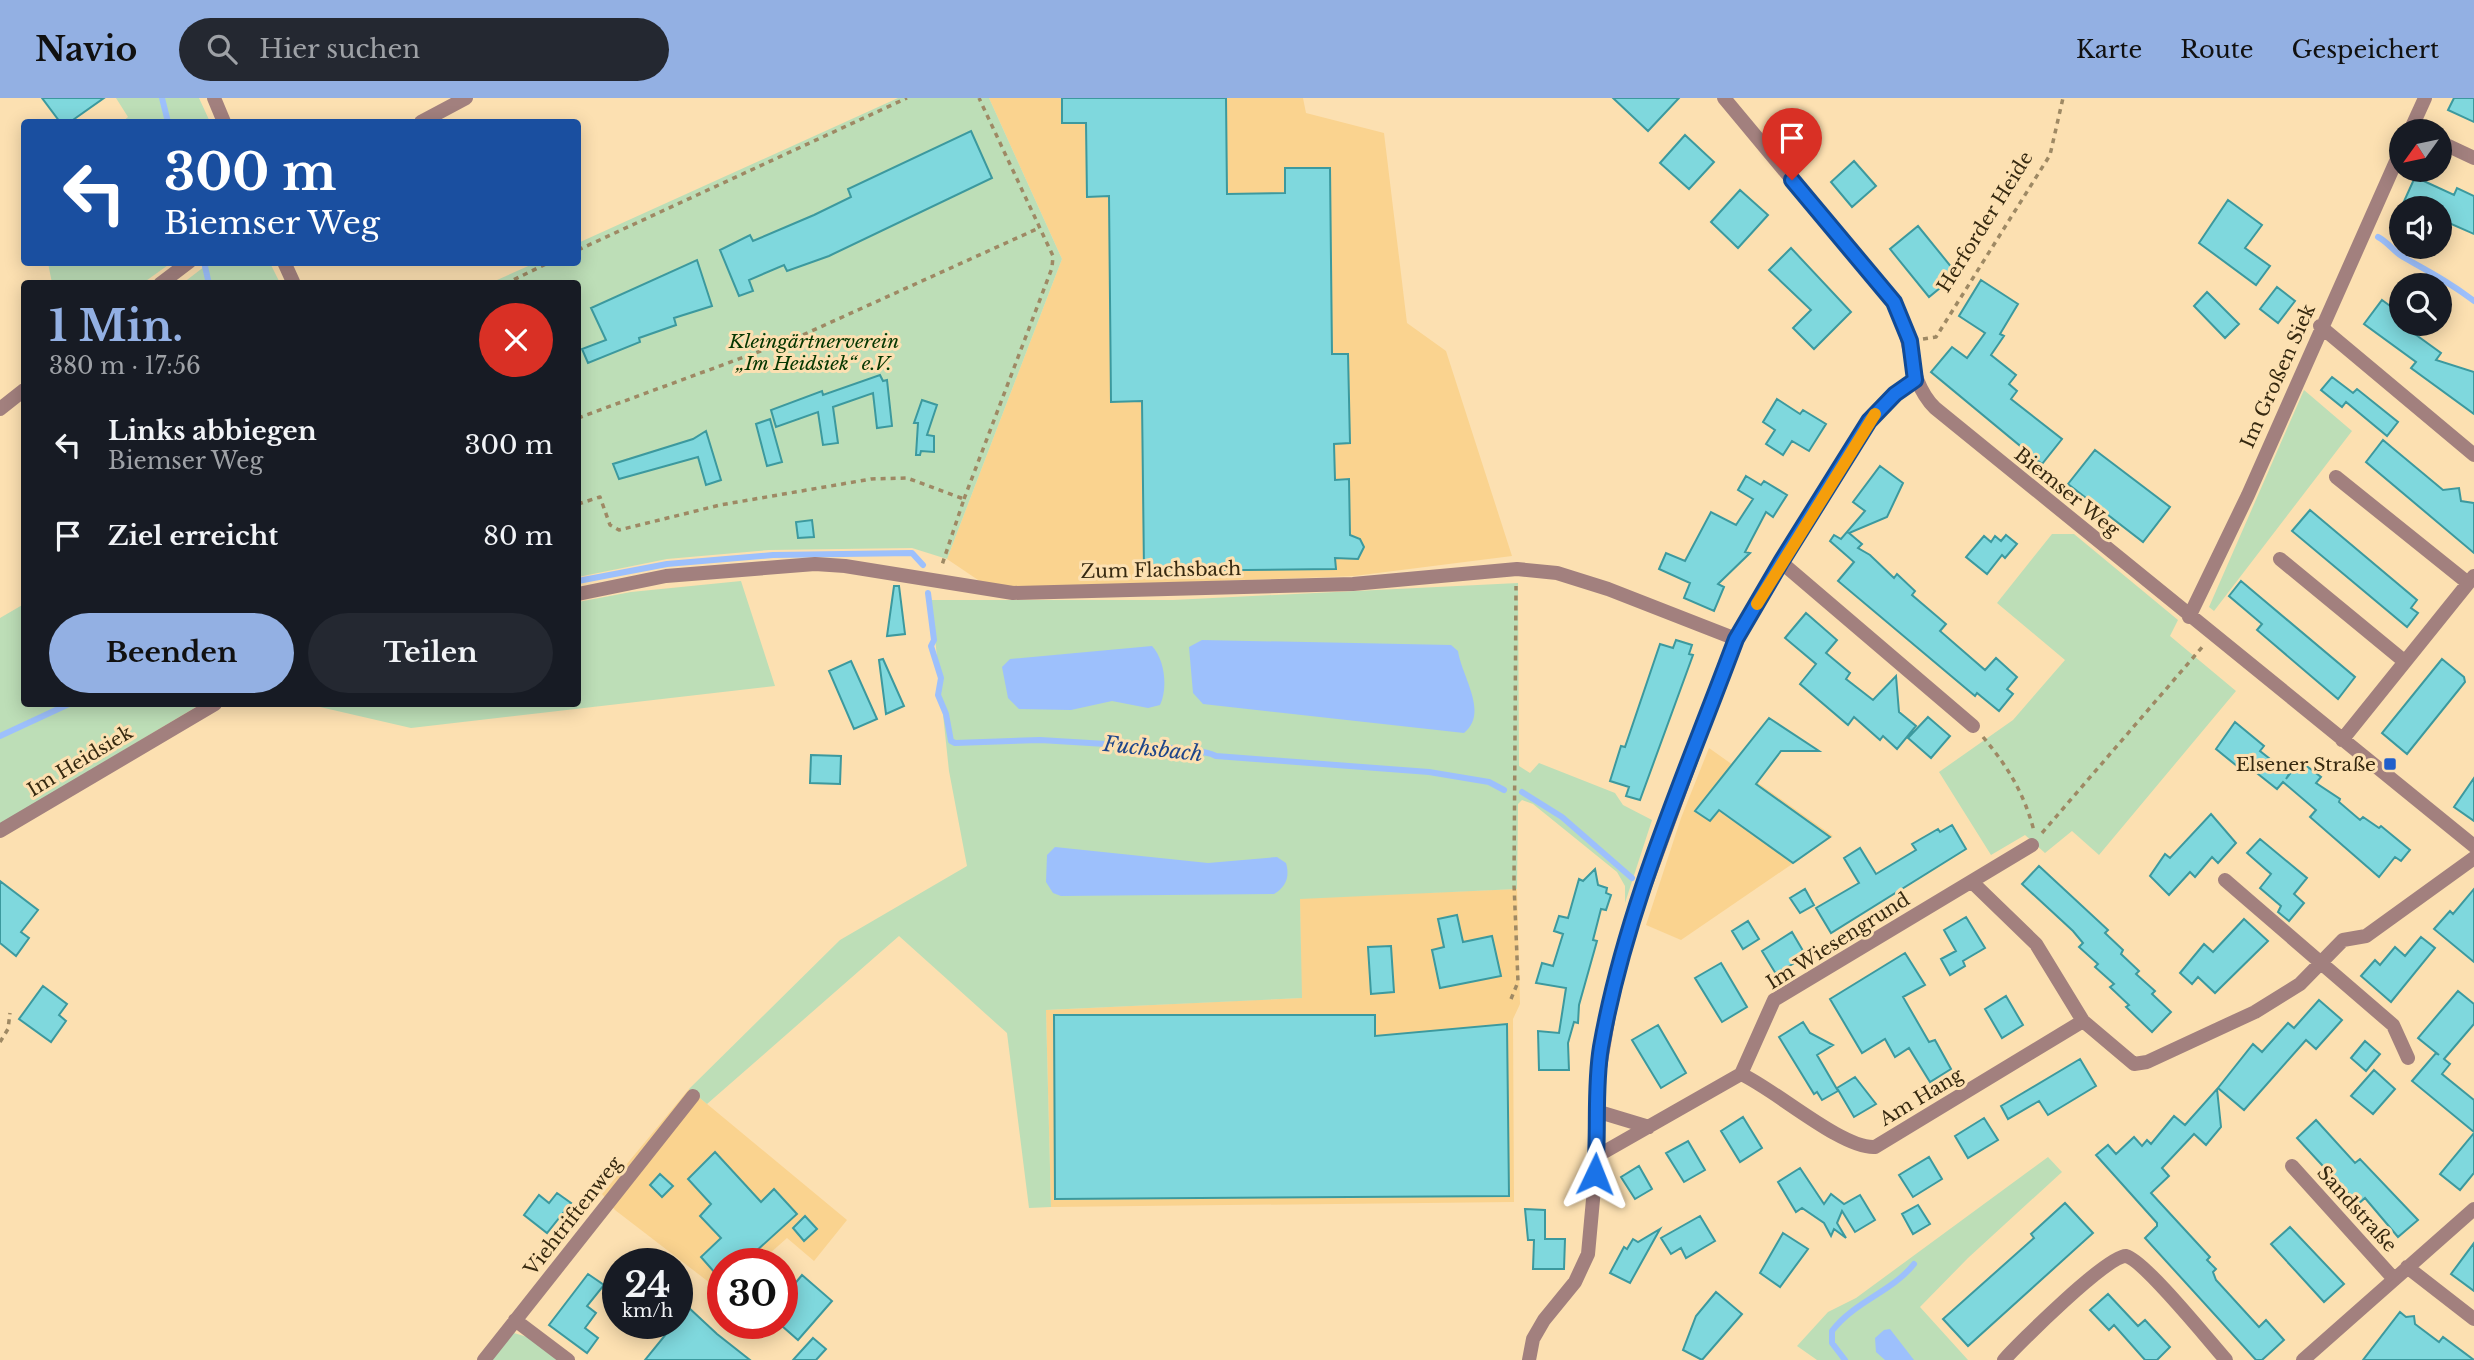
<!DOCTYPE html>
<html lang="de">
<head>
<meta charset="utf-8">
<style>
  :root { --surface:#171b24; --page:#242831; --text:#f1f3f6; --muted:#9ea1a6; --accent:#93b0e3 }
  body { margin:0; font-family:"Libre Baskerville",serif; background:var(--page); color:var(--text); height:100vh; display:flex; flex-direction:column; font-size:26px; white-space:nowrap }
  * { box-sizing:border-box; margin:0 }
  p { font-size:23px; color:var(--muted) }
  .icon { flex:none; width:38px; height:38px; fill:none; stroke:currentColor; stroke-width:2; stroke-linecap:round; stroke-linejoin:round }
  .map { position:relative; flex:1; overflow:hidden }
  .panel { position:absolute; left:21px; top:182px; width:560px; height:427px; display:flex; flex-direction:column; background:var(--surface); border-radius:7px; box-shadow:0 4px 18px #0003 }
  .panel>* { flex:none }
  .banner { position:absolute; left:21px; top:21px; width:560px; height:147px; border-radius:7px; box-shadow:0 4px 18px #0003; background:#1a4fa0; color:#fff; overflow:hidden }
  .needle { width:46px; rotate:237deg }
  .tools { position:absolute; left:2389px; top:21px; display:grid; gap:14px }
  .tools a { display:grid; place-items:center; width:63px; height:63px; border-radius:50%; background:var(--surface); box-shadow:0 4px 18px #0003; font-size:35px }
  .speed { position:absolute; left:602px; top:1150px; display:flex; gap:14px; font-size:35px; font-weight:700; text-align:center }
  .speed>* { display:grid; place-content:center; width:91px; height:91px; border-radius:50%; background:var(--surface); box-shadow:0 4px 18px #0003; line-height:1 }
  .speed small { font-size:18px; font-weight:400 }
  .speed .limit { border:10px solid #d22; background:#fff; color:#111 }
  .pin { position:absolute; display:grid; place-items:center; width:60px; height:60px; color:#fff; margin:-72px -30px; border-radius:50% 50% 50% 0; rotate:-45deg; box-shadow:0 0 7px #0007 }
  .pin .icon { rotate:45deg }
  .me { position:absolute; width:77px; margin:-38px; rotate:2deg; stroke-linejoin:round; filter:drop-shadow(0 0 5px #0008) }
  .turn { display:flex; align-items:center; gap:24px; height:147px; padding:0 28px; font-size:32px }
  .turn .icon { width:91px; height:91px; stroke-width:2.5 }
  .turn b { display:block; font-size:49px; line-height:60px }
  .round { display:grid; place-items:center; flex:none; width:74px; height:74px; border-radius:37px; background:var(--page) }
  .headline { display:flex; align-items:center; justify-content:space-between; height:119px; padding:0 28px }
  h1 { font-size:42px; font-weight:800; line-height:52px; color:var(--accent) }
  .cta { display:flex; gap:14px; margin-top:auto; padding:14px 28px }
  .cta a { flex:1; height:80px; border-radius:42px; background:var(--accent); color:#111; font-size:28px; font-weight:800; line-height:80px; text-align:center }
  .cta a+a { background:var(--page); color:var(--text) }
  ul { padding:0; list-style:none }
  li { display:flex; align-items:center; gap:21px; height:91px; padding:0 28px }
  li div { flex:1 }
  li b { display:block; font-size:26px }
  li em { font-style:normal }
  header { display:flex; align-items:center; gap:42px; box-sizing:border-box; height:98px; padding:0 35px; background:var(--accent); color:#111 }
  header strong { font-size:33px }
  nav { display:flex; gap:38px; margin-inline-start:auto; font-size:24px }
  .search { width:490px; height:63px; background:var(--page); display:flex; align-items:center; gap:18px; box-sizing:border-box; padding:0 24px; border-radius:38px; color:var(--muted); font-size:26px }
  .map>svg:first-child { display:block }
  .built { fill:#fad38f }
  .green { fill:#bddeb7 }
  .water { fill:#9dc0fc }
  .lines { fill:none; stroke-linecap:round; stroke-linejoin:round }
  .stream { stroke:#9dc0fc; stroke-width:6 }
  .building { fill:#7fd8dd; stroke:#3c999e; stroke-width:2 }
  .path { stroke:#9e8964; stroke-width:3.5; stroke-dasharray:5 5; stroke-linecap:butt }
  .minor { stroke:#a2807e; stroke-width:14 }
  .route-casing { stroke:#114b97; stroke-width:18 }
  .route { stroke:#1a73e8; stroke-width:12 }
  .slow { stroke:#f59e0b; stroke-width:12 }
  .poi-dot { fill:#205fcb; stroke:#fce0b1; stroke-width:2.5 }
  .labels { text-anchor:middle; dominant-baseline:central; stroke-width:6; stroke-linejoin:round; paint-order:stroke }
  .street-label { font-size:19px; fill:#362910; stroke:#fce0b1 }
  .park-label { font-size:19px; font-style:italic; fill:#053600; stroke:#fce0b1 }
  .poi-label { font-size:19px; fill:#362910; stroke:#fce0b1; text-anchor:end }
  .water-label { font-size:21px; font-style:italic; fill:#1e458a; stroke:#fce0b1 }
</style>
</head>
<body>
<header>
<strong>Navio</strong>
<div class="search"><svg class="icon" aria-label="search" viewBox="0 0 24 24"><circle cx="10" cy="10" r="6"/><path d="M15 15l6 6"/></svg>Hier suchen</div>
<nav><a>Karte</a><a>Route</a><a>Gespeichert</a></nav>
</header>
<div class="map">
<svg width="2474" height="1262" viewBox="0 0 2474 1262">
  <rect width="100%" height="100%" fill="#fce0b1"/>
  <path class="built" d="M989,0H1303L1306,15L1384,35L1407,225L1446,253L1512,458L1354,478L1038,490L984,486L947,461L1062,161Z
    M1709,650L1833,738L1681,842L1646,827L1681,720Z
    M1517,791L1520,906L1513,921L1514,1104L1051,1109L1046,912L1301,900L1300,800Z
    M689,991L847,1122L814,1163L787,1140L759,1165L723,1166V1195L615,1112L602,1096Z"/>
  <path class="green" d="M116,0H199L210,24H122L128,19Z
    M898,0H989L1062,161L947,461L912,450L769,452L667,461L578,479V186H488L535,165L578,164V145Z
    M48,165V164L171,165L143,185H52Z
    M209,165H270L280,185H183Z
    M2304,292L2352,333L2214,513L2209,509Z
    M2052,436H2074L2178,522L2170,538L2236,593L2099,757L2072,733L2045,755L2025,737L1991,757L1939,674L2013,622L2065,562L1997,505Z
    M741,483L775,588L411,630L307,606H578V504L631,494Z
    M1518,485L1519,668L1530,675L1539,665L1615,695L1623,707L1652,722L1625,805V788L1617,774L1533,706L1522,702L1518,706L1517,791L1300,801L1302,900L1046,912L1051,1109L1029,1110L1007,935L899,838L707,1006L689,991L840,842L967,768L949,673L931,502H1173Z
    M24,506V606H201L0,726V520Z
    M2048,1059L2062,1074L1968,1160L1920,1209L1968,1262H1817L1797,1248L1828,1214L1856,1200Z
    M514,1235L537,1242L563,1262H489Z"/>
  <path class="water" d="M1202,542L1451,547L1458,553C1462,579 1489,615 1464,635L1203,606L1193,595L1189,549Z
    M1152,548C1165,562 1168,590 1160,607L1148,610L1112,603L1071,612L1019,611L1008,600L1002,569L1010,561Z
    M1055,749L1208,765L1277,759L1286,765C1290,779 1286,789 1274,796L1061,798L1053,795L1046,784L1047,757Z
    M1890,1231L1914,1262H1885L1876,1254L1875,1240L1884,1232Z"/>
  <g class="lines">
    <path class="stream" d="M162,0L168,24
      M2378,139C2388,144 2394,154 2403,159C2428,173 2451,185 2474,203
      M204,164L209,186
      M578,483L667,466L773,457L912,455L923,467
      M928,495L934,542L931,548L941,580L938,597L946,616L951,643L955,645L1040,642L1172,650C1186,654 1202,651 1216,658L1429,674L1489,684L1504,692
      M0,638L69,606
      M1522,694L1562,719L1632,780
      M1845,1262L1832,1245V1233C1855,1203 1892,1194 1914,1166"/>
  </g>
  <path class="building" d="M42,0H104L70,24H60Z
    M1062,0H1226L1227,96L1285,95V70H1330L1332,256H1348L1350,345L1334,346L1335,382L1349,381L1350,437L1360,441L1364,449L1358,461L1335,460L1336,471L1144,473L1142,303L1111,304L1109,98L1087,99L1086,25H1062Z
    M1613,0H1679L1648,33Z
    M2454,0H2474V24L2448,12Z
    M971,33L992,80L829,158L787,173L784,167L749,182L753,193L739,198L720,152L750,137L753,143L814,117L851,99L848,91Z
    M1685,37L1714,64L1689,91L1660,65Z
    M1854,63L1876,88L1852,109L1831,84Z
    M2415,79L2454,97L2457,90L2474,98V136L2440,121V110H2401Z
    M1740,92L1768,117L1738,150L1711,124Z
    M2228,102L2262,127L2245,150L2270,168L2256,187L2199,145Z
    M1918,128L1957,176L1929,199L1890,151Z
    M1791,150L1851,214L1814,251L1793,230L1811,212L1769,172Z
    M697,162L712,208L674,220L676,227L639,240L640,244L588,265L582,251L606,242L591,210Z
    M1981,182L2018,206L2000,236L2004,238L1991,257L2016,277L2009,286L2017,293L2011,301L2062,341L2042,366L1931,274L1952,249L1967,260L1985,235L1959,218Z
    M2277,189L2295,203L2278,225L2260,211Z
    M2207,194L2239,226L2225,240L2194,208Z
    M2382,202L2401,216V226L2441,255L2436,262L2474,274V316L2411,270L2416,264L2364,226Z
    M880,277L883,283L887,282L892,328L877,330L873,295L833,309L838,345L823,347L818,314L776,329L771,312L822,293L823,297Z
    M2332,279L2353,295L2357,291L2398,324L2387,338L2346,304L2342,309L2321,292Z
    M1777,301L1800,316L1803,312L1826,326L1809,353L1792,343L1783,357L1766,346L1775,332L1763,324Z
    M922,302L937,307L927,337L934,338V354L921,353L920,357H916L918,325H914Z
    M770,321L782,364L767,368L756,326Z
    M706,333L721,382L706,387L698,359L619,381L613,366L693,341Z
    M2383,342L2443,392L2459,390L2461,403L2474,405V455L2366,364Z
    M2095,352L2170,409L2143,444L2068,386Z
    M1880,368L1903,385L1887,419L1849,435L1862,446L1858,450L1870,457L1894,480L1897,476L1915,493L1912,497L1946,526L1940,533L1985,572L1996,560L2017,579L2007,591L2013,596L1999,613L1977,595L1975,598L1838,483L1854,464L1830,443L1834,437L1841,441L1865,413L1853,404Z
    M1746,378L1761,387L1764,383L1787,397L1773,419L1766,414L1745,454L1750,455L1718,486L1724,489L1714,513L1684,500L1690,485L1659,471L1666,455L1685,463L1711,414L1736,427L1753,401L1738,392Z
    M2310,412L2417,502L2411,510L2418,515L2407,529L2292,433Z
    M812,422L814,439L798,440L796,424Z
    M2006,437L2017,446L2005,460L2002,457L1987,476L1966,459L1984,438L1991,444L1995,438L2001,443Z
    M2241,483L2355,579L2338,601L2257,532L2262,526L2229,498Z
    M894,488H899L905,536L887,538Z
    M1806,515L1837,542L1826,555L1850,575L1846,581L1873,602L1896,578L1899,614L1916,628L1897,651L1883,638L1880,642L1854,619L1848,627L1800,586L1816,566L1785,540Z
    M1676,542L1692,547L1689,556L1693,557L1640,702L1626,698L1629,689L1610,683L1621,648L1625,649L1660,546L1673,550Z
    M883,561L904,608L886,616L879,562Z
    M2442,561L2464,579L2465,584L2407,656L2382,635Z
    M851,563L877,621L854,631L829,573Z
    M1928,619L1950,638L1931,660L1908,640Z
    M1769,620L1819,653H1781L1756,686L1830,739L1793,765L1719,712L1710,723L1695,713Z
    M2235,624L2264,648L2260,653L2289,676L2286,681L2300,663L2321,679L2316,685L2340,701L2339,704L2360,722L2363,719L2379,730L2381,728L2410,752L2401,763L2395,759L2379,779L2310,719L2316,712L2283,684L2277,691L2248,668L2243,673L2216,651Z
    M811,657L841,658L840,686L810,685Z
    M2474,680V723L2454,709Z
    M2211,716L2236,745L2218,765L2212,759L2195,779L2190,774L2169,797L2150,778L2165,756L2170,760Z
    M1952,727L1966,751L1831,835L1816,810L1859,785L1844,760L1860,750L1876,776L1916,752L1912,746L1938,731L1940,734Z
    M2260,741L2307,780L2294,796L2304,805L2289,823L2278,814L2281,808L2260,790L2271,776L2247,755Z
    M2039,768L2108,832L2105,835L2123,852L2121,856L2139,873L2136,876L2155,893L2152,896L2171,914L2152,934L2126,909L2129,907L2110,889L2114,886L2095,869L2098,866L2079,849L2083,845L2073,833L2022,786Z
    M1595,771L1598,787L1607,790L1606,795L1611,797L1606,812L1601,811L1593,842L1597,843L1579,907L1578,925L1574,924L1568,945L1569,972H1539L1538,933L1559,935L1566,890L1536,885L1542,865L1553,868L1563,836L1554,833L1559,818L1568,820L1579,781L1583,783Z
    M0,783L38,812L21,834L29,840L16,858L0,845Z
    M1805,791L1814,807L1800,815L1790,800Z
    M2474,791V864L2434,831L2450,813L2453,816Z
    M1457,817L1463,844L1492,838L1501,878L1440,890L1432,852L1444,849L1438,821Z
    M1966,819L1985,850L1963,863L1965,868L1950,877L1941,861L1956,853L1944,832Z
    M2244,821L2268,843L2215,895L2198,879L2192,886L2180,875L2204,846L2213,854Z
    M1748,823L1759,841L1743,851L1732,833Z
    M1792,834L1806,858L1776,876L1762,853Z
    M2421,839L2435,850L2391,904L2361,878L2375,862L2380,867L2395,849L2405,858Z
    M1391,848L1394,894L1371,896L1368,849Z
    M1905,855L1925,887L1903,899L1929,944L1935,942L1951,971L1930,984L1909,950L1895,959L1885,941L1862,955L1830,901Z
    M1721,865L1747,909L1722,924L1695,880Z
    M43,888L67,906L59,917L66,923L51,944L19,921Z
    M2458,893L2474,906V926L2444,961L2450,966L2442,976L2474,1002V1034L2412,983L2436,955L2439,957L2418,940Z
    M2006,898L2023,927L2002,940L1985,911Z
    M2319,902L2342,922L2316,951L2306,942L2244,1012L2218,990L2253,946L2262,954L2288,925L2294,930Z
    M1054,917H1375V938L1507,926L1509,1098L1055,1101Z
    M1803,924L1810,935L1833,947L1817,957L1838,993L1822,1002L1817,994L1814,996L1779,939Z
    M1658,927L1686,975L1661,990L1632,942Z
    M2365,943L2380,956L2366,973L2351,960Z
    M2080,961L2096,988L2048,1017L2039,1003L2008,1021L2001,1008Z
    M2374,972L2395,991L2373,1016L2351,998Z
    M1855,979L1876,1006L1854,1019L1837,990Z
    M2217,991L2221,1029L2206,1047L2194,1036L2162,1070L2169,1078L2151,1095L2210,1159L2207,1162L2216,1171L2213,1174L2216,1182L2259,1229L2266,1222L2284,1242L2262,1262H2256L2145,1140L2157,1128V1125L2096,1057L2108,1047L2116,1056L2134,1039L2142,1048L2147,1042L2151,1046L2174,1018L2185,1027Z
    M1743,1019L1762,1050L1740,1064L1721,1033Z
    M1984,1020L1998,1042L1968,1060L1955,1038Z
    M2316,1022L2355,1065L2360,1061L2418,1122L2398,1139L2365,1100L2358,1106L2297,1040Z
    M2474,1035V1075L2460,1092L2440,1076Z
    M1688,1043L1705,1072L1684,1084L1666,1055Z
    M715,1054L761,1104L774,1091L797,1116L754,1155L767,1166H723V1184L701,1159L721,1140L700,1118L711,1106L688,1081Z
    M1929,1059L1942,1081L1913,1099L1899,1077Z
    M1639,1068L1652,1091L1635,1101L1621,1079Z
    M1800,1070L1824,1106L1831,1096L1844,1106L1860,1097L1875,1122L1855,1134L1842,1113L1837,1125L1846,1140L1834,1131L1831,1138L1824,1125L1802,1110L1796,1114L1778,1084Z
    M660,1076L673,1088L662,1099L650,1087Z
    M557,1095L571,1105L547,1135L524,1117L539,1097L549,1105Z
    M2065,1105L2093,1135L1968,1248L1943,1221L2034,1140L2031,1136Z
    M1918,1107L1930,1126L1913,1136L1902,1116Z
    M1525,1111L1545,1112V1141H1565L1564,1171H1533L1534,1142H1528Z
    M805,1118L817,1131L804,1143L793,1130Z
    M1700,1118L1715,1143L1686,1160L1681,1150L1671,1156L1661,1140Z
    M2290,1129L2344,1186L2324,1204L2271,1146Z
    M1660,1131L1630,1185L1610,1175L1624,1149L1627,1151L1633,1141L1638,1144Z
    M1783,1135L1808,1151L1780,1189L1760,1175Z
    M2474,1145V1193L2451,1176Z
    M588,1176L604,1187L587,1208L596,1215L585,1230L598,1240L587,1255L549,1227Z
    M802,1177L832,1203L798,1242L782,1228V1179L793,1188Z
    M1716,1194L1742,1216L1702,1262L1683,1252L1696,1218Z
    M2108,1196L2138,1228L2145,1222L2170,1249L2157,1262H2145L2114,1227L2109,1232L2090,1212Z
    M688,1209L717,1236L750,1262H645Z
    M2400,1214L2406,1219L2414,1218L2415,1226L2439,1244L2443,1239L2474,1262H2363Z
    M813,1240L826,1251L816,1262H793Z"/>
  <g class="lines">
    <path class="path" d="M578,152L907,0
      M505,186L550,164
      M1923,241L1936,239L2050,57L2063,0
      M578,320L796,240L1039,130
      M964,401L1052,170L1053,158L979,0
      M578,406L600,399L610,427L619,432L720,407L871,381L907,380L964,401L942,467
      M1983,639C2008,669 2024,695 2034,733
      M2042,735L2204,547
      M1511,901L1518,884L1514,786L1516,488
      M0,944L8,931L10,915"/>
    <path class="minor" d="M214,0L224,24
      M1724,0L1894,204C1914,241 1906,281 1935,310L2474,748
      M421,24L466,0
      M2410,33L2425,0
      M2440,44L2474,60
      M284,164L294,186
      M160,186L189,164
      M2320,228L2474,357
      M0,311L24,292
      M2336,379L2468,485
      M2280,461L2404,563
      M1781,464L1973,628
      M578,496L666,478L815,466L845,468L1013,495L1353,486L1517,471L1557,475L1608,491L1736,541
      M2189,519L2248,397L2401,52
      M2342,642L2474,478
      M0,733L215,606
      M2225,782L2393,927L2408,960
      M1972,784L2036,846L2083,923
      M1741,976C1776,992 1842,1051 1875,1049L2083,923L2134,966L2147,964L2255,914L2300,886L2343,842L2366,838L2474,760
      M1596,1013L1649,1029
      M1597,1058L1741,976L1774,902L2032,747
      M2292,1068L2394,1181
      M2407,1169L2474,1221
      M515,1222L568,1262
      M484,1262L693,998
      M1529,1262L1533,1241L1544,1222L1575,1184L1588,1156L1597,1058L1596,993L1610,911L1629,832L1725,570L1736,541L1781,464L1869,323L1895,296L1915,282
      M2004,1262C2018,1246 2110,1155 2126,1158C2144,1162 2210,1244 2226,1262
      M2303,1262L2474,1111"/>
  </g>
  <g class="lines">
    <defs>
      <path id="route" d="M1595,1076C1599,1033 1594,991 1601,949C1624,818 1678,694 1725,570L1736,541L1781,464L1869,323L1895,296L1915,282L1910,243L1894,204L1792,82"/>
    </defs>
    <use href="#route" class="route-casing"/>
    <use href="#route" class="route"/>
    <path class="slow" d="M1757,506L1875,316"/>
  </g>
  <rect class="poi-dot" x="2383" y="659" width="14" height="14" rx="3.5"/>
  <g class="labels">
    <g class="street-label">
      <text transform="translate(1985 124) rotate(-58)">Herforder Heide</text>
      <text transform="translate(2278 278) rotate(-66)">Im Großen Siek</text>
      <text transform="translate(2067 394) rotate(39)">Biemser Weg</text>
      <text transform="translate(1161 472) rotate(-1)">Zum Flachsbach</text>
      <text transform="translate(80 663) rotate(-31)">Im Heidsiek</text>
      <text transform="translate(1838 843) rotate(-32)">Im Wiesengrund</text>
      <text transform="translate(1921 999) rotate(-31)">Am Hang</text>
      <text transform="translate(2357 1111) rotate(48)">Sandstraße</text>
      <text transform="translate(573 1118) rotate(-52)">Viehtriftenweg</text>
    </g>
    <g class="park-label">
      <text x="814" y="243">Kleingärtnerverein<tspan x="814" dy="22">„Im Heidsiek“ e.V.</tspan></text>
    </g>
    <g class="poi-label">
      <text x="2376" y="666">Elsener Straße</text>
    </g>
    <g class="water-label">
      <text transform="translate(1153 651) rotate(6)">Fuchsbach</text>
    </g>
  </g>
</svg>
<div class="tools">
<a><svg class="needle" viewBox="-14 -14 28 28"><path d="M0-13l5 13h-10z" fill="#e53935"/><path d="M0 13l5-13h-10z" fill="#9ea1a6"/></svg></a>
<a><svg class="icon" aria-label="sound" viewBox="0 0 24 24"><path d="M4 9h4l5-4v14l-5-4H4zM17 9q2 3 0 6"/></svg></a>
<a><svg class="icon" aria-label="search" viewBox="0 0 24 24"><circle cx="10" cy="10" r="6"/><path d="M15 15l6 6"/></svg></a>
</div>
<div class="speed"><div>24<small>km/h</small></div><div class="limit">30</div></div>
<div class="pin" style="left:1792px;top:82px;background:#d93025"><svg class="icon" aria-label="arrive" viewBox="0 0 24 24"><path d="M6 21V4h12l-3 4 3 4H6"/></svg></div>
<svg class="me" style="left:1595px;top:1076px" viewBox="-20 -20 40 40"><path d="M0-17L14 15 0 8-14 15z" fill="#1a73e8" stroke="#fff" stroke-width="4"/></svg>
<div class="banner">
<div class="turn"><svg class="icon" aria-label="left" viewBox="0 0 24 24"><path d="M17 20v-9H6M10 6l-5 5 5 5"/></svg><div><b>300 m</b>Biemser Weg</div></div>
</div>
<section class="panel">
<div class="headline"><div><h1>1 Min.</h1><p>380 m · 17:56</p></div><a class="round" style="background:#d93025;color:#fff"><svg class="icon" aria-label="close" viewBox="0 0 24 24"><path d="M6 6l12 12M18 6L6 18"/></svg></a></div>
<ul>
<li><svg class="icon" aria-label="left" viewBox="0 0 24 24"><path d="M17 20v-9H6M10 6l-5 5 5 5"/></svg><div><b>Links abbiegen</b><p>Biemser Weg</p></div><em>300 m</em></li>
<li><svg class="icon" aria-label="arrive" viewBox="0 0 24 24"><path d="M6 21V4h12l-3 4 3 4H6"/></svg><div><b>Ziel erreicht</b></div><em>80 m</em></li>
</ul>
<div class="cta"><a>Beenden</a><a>Teilen</a></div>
</section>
</div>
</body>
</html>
